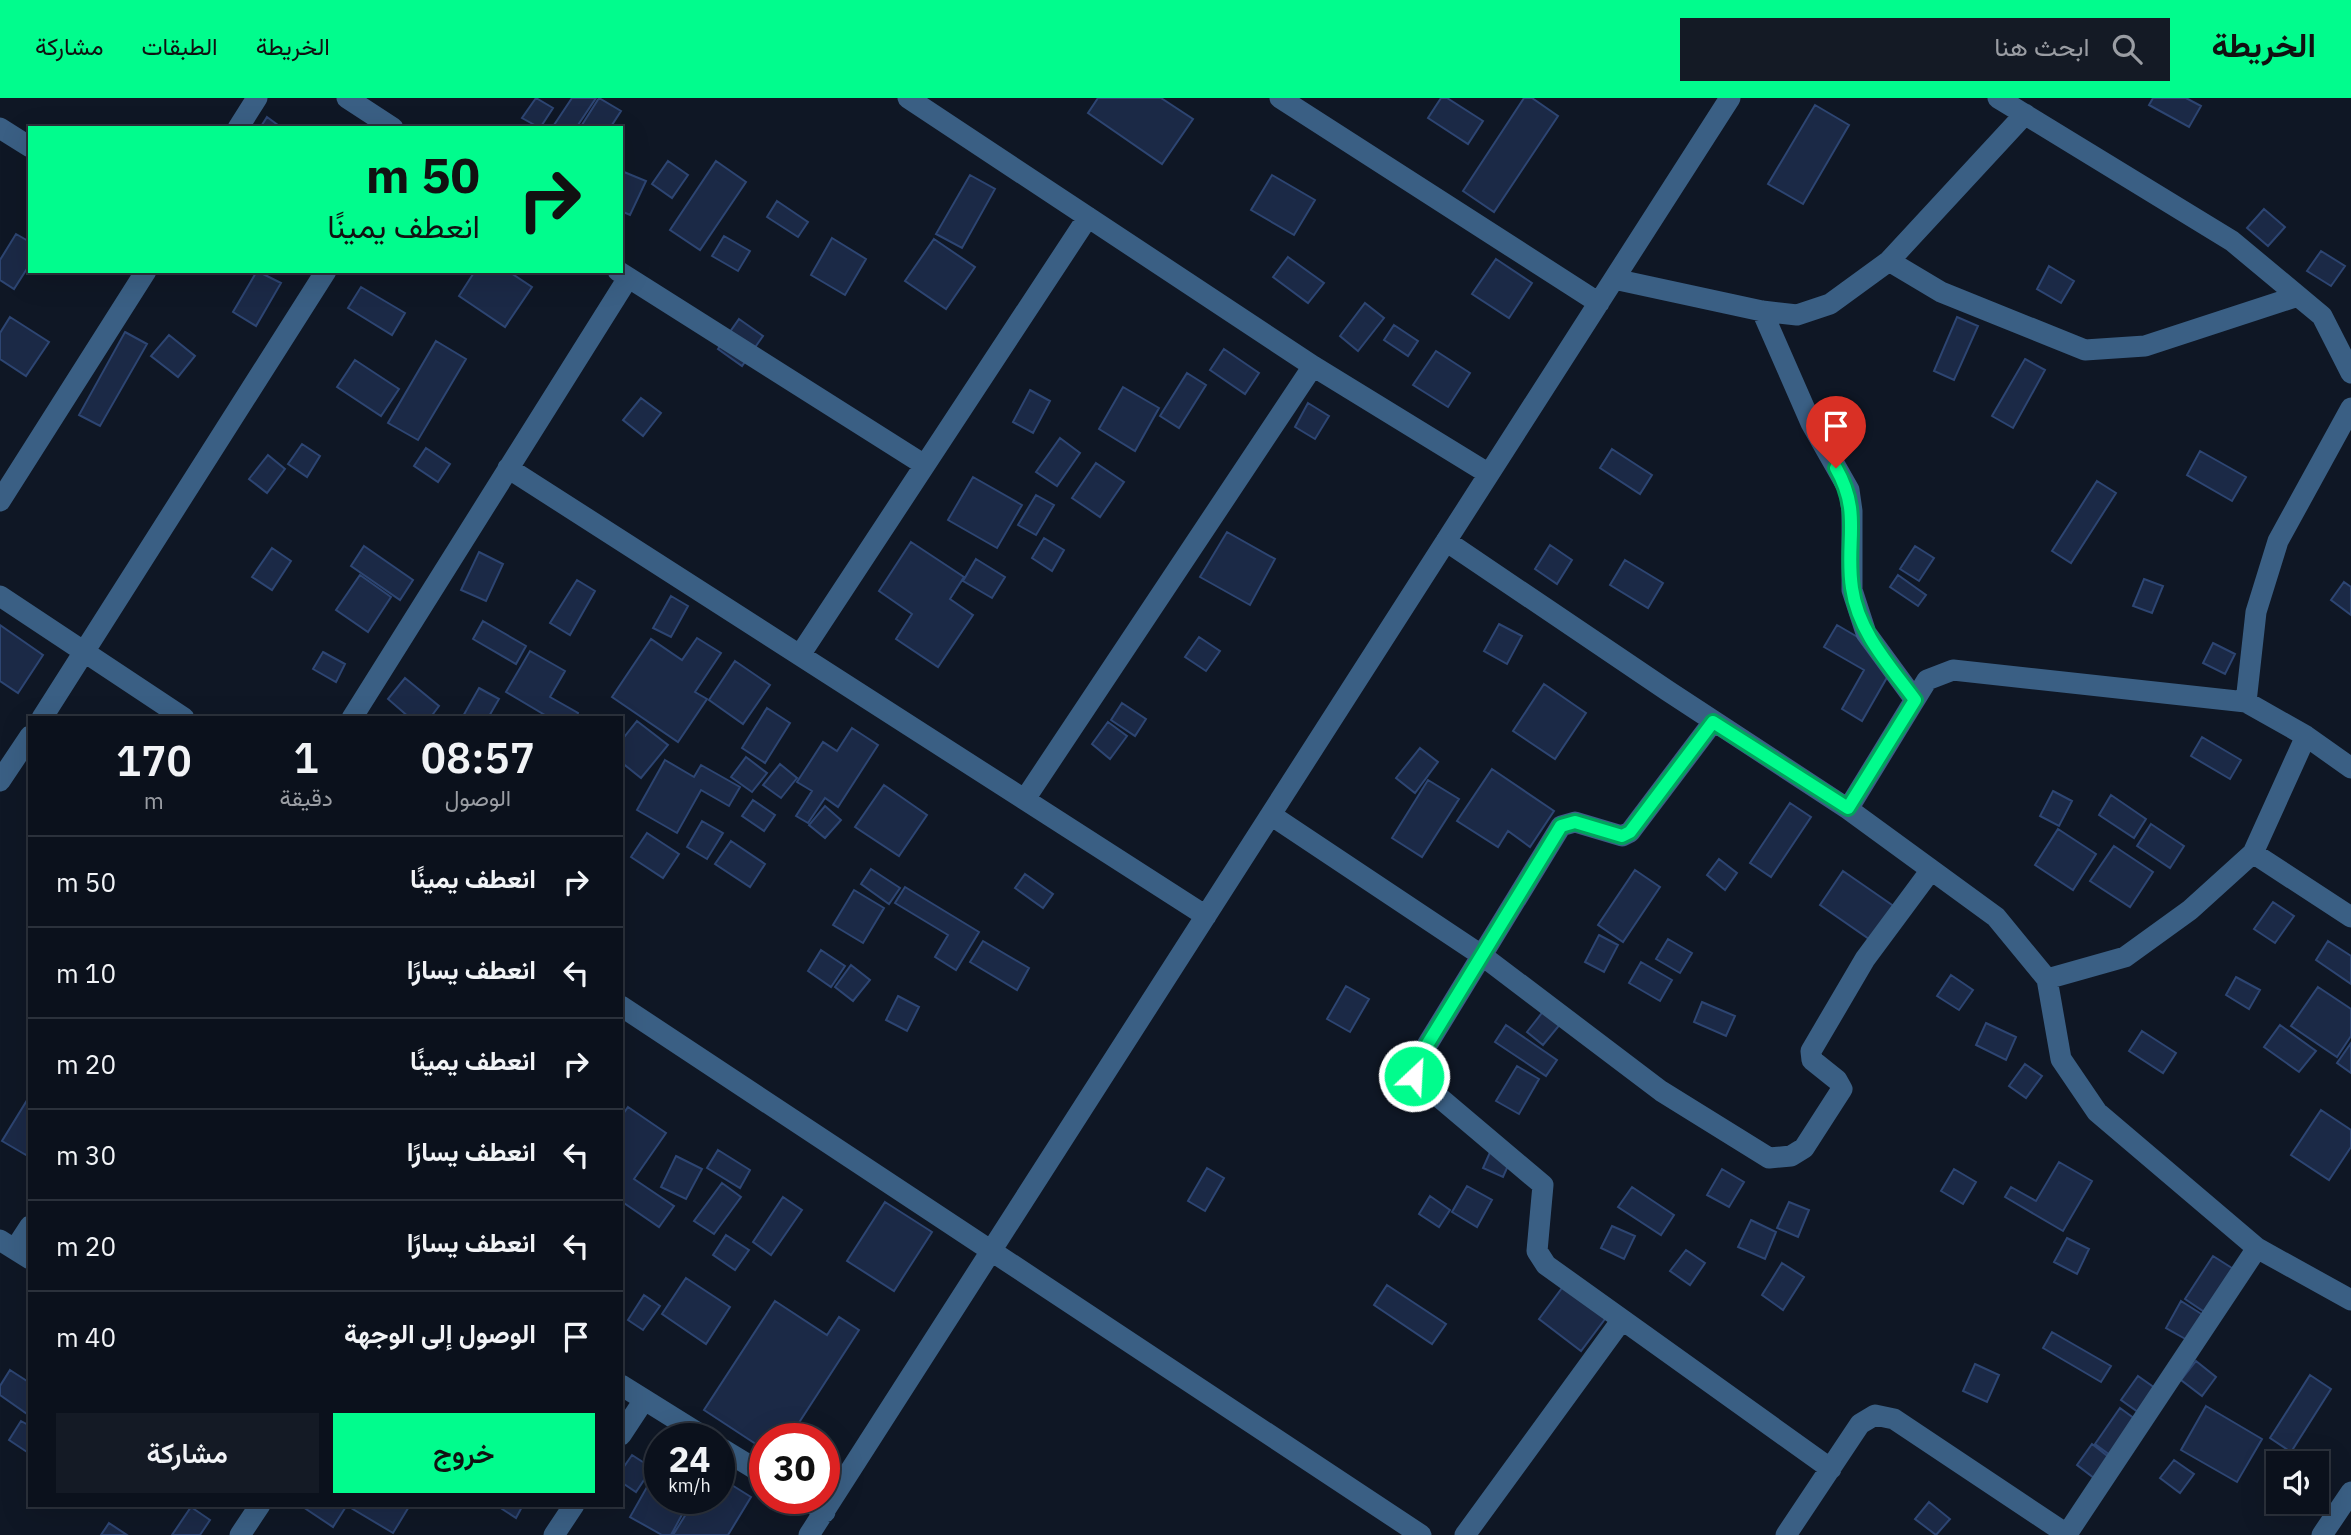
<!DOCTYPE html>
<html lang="ar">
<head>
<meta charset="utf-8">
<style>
  :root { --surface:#0b111c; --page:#141a25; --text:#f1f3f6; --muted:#9a9da3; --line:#2b313b; --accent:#01fc8d }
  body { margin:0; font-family:"IBM Plex Sans",Vazirmatn,sans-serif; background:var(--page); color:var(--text); direction:rtl; height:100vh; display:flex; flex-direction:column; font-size:26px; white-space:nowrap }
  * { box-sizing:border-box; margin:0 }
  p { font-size:23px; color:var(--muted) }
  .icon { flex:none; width:38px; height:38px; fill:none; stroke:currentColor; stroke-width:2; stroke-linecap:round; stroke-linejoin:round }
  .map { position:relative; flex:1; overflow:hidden; direction:ltr }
  .details { position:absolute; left:28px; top:618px; width:595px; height:791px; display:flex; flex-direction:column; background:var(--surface); border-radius:0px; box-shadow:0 7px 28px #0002,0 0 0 2px var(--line); direction:rtl }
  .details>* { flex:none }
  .hud { position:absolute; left:28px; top:28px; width:595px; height:147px; border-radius:0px; box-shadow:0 7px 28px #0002,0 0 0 2px var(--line); direction:rtl; background:#01fc8d; color:#111; overflow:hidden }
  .buttons { position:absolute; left:2266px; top:1353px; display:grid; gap:14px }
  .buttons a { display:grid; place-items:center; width:63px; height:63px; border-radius:0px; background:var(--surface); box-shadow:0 7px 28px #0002,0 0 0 2px var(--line); font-size:35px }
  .speed { position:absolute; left:644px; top:1325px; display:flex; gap:14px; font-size:35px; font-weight:700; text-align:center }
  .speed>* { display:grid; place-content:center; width:91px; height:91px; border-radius:50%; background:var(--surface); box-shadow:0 7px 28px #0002,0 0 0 2px var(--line); line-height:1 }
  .speed small { font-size:18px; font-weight:400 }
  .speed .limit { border:10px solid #d22; background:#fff; color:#111 }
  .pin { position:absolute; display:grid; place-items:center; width:60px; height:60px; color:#fff; margin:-72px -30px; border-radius:50% 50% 50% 0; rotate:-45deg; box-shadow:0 0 7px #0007 }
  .pin .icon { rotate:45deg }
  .me { position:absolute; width:77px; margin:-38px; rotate:25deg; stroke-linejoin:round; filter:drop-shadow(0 0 5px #0008) }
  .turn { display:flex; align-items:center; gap:24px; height:147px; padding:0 28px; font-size:32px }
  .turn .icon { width:91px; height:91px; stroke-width:2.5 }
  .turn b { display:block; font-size:49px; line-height:60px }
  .eta { display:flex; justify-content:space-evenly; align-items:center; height:119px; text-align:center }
  .eta b { font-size:42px; font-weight:600; line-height:49px }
  .button { display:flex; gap:14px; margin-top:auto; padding:14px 28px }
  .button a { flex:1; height:80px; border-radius:0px; background:var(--accent); color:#111; font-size:28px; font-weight:600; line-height:80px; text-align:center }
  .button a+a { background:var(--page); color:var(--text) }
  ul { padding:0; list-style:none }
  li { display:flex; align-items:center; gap:21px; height:91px; padding:0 28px; border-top:2px solid var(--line) }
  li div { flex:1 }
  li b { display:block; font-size:26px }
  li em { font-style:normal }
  header { display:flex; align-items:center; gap:42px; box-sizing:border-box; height:98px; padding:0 35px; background:var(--accent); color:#111 }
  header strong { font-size:33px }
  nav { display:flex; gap:38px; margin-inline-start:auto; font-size:24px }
  .search { width:490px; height:63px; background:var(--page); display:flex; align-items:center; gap:18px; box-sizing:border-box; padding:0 24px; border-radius:0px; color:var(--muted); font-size:26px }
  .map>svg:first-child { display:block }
  .building { fill:#1b2946; stroke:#2d4572; stroke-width:2 }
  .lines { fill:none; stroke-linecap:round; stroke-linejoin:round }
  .minor { stroke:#3a5f84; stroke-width:21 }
  .route-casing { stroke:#01a45c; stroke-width:18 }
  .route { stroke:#01fc8d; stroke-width:12 }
</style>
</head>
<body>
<header>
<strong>الخريطة</strong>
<div class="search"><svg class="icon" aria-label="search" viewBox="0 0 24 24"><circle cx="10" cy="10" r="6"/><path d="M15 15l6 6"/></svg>ابحث هنا</div>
<nav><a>الخريطة</a><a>الطبقات</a><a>مشاركة</a></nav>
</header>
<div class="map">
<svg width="2351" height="1437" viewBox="0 0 2351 1437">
  <rect width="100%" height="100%" fill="#0f1725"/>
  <path class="building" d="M536,0L553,10L540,30L522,20Z
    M572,0H596L576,30H552Z
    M599,0L621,13L610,30H580Z
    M1098,0H1161L1193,21L1162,66L1088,15Z
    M1441,0H1447L1483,23L1468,46L1428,20Z
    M1524,0H1532L1558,18L1494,114L1463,93Z
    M2153,0H2186L2201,8L2189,29L2149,7Z
    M1815,7L1849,27L1803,106L1768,86Z
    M267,19L282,30H260Z
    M668,63L688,77L672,100L652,86Z
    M716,63L746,84L700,152L670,132Z
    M624,74L646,83L630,117L621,113V81Z
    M970,77L995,91L962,150L936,136Z
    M1272,77L1315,102L1294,137L1251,112Z
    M777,103L808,124L798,139L767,119Z
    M2264,111L2285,129L2268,148L2247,130Z
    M16,136L30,144V166L14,191L0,182V162Z
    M724,138L750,153L738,173L712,158Z
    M832,140L866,161L845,197L811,177Z
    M934,141L975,169L946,211L905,183Z
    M2321,153L2345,168L2331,188L2307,173Z
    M1288,159L1324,185L1308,205L1273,179Z
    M1496,161L1532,185L1509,220L1472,196Z
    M2049,168L2074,183L2061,205L2037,191Z
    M257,173L281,185L256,228L233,214Z
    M475,173H508L532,189L505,229L459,198Z
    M361,189L405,215L392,237L348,210Z
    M1365,205L1384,220L1358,253L1340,238Z
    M10,219L49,244L26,278L0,261V235Z
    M1957,219L1978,228L1954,282L1934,273Z
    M739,221L763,238L742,268L718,251Z
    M1394,227L1418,243L1408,258L1384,242Z
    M125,234L147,246L100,328L79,317Z
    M169,237L195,258L178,279L151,258Z
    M436,243L466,261L418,342L388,325Z
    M1224,251L1259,275L1245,296L1210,272Z
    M1436,253L1470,275L1448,309L1413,287Z
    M2025,261L2045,272L2013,330L1992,318Z
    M355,262L399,291L381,318L337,289Z
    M1187,275L1206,287L1179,330L1160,318Z
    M1123,289L1159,310L1135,353L1099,331Z
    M1030,292L1050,303L1033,335L1013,324Z
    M641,300L661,315L643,338L623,322Z
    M1308,305L1329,318L1315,341L1295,329Z
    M1060,340L1080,355L1057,388L1036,374Z
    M302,346L320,358L307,379L288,366Z
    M426,350L450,366L438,384L414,368Z
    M1612,351L1652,377L1640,396L1600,370Z
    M2200,353L2246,379L2232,403L2187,377Z
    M268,357L285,371L267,395L249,381Z
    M1096,365L1124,384L1100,419L1072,400Z
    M973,379L1022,407L997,450L948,422Z
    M2097,383L2116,395L2071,465L2052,453Z
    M1036,397L1054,407L1036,437L1018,427Z
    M1227,434L1275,461L1250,507L1200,479Z
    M1044,440L1064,452L1052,473L1032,460Z
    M911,444L964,479L950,501L973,517L938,569L896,541L912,516L879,493Z
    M1550,447L1572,462L1557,486L1535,471Z
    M364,448L413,482L400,502L351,468Z
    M1915,448L1934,460L1919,483L1900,471Z
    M272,450L291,463L272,492L252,479Z
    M479,454L503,466L486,503L461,492Z
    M976,461L1005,479L992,500L963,483Z
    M1625,462L1663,485L1648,510L1610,487Z
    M360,477L391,499L368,534L336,512Z
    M1898,477L1926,497L1918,508L1890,489Z
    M2144,481L2163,488L2152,515L2133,508Z
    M577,482L595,493L570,537L550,525Z
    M2344,484L2351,489V517L2331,502Z
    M671,498L688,508L671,539L653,530Z
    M483,523L526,548L516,566L473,541Z
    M1499,526L1522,538L1507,566L1484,553Z
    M0,527L43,557L18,595L0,583Z
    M1837,527L1897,562L1862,623L1842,611L1864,572L1824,549Z
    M1199,539L1220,553L1206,573L1185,559Z
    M697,540L721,555L695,594L707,601L678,644L612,599L651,541L682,562Z
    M2213,545L2235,556L2225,576L2203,565Z
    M530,553L565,573L550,599L578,615L576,620H550L506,594Z
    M323,554L345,566L336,584L313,571Z
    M735,563L770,587L743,626L709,602Z
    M405,580L439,608L430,620H410L388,601Z
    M1544,586L1586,615L1555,661L1513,633Z
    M479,590L499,601L488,620H462Z
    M1122,605L1146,621L1135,638L1111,622Z
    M767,610L790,625L765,665L742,650Z
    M637,623L668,647L641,680L621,664V643Z
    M1108,624L1127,638L1110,661L1092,646Z
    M852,630L878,647L838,709L825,700L808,725L796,718L812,693L797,684L823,644L837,653Z
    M2202,639L2241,662L2230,681L2191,658Z
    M1420,650L1438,664L1415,695L1396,680Z
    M746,659L767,675L752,694L731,679Z
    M665,662L694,679L701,667L740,689L729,708L701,692L677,735L637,712Z
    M780,666L797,680L781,700L763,687Z
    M1492,671L1554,713L1530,749L1508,733L1498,749L1457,723Z
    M1428,682L1459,701L1422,759L1392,740Z
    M884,687L927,717L899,758L855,729Z
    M2053,693L2072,703L2059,728L2040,718Z
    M2111,697L2146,721L2134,740L2099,717Z
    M753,702L775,717L764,733L742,718Z
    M1790,705L1811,719L1771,779L1750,765Z
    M825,708L841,722L825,740L809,727Z
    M702,723L723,735L707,761L687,749Z
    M2151,726L2184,748L2170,770L2137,748Z
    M2058,731L2096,756L2073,792L2035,767Z
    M647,735L679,756L663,780L631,759Z
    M731,743L765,766L750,789L715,766Z
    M2114,748L2153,774L2130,809L2090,783Z
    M1719,761L1737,775L1725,792L1707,777Z
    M871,771L900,790L889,806L861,786Z
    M1635,772L1660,789L1623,844L1598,827Z
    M1843,773L1895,809L1872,843L1820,807Z
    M1025,776L1053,796L1043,810L1015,790Z
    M905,789L979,834L956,872L935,859L948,837L895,805Z
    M854,792L884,810L863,845L833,827Z
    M2273,804L2294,818L2275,845L2254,831Z
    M1599,837L1618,847L1604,874L1585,864Z
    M1668,841L1692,855L1680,875L1656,861Z
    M983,843L1029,870L1017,892L970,864Z
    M2328,843L2351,858V886L2316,862Z
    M821,852L845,868L831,889L808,873Z
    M1641,864L1672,882L1660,903L1629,885Z
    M851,867L870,882L853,903L835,889Z
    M1951,877L1973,892L1959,912L1937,898Z
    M2236,879L2260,892L2249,911L2226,897Z
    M1346,888L1369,901L1350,934L1327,921Z
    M2318,889L2351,911V938L2337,959L2291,928Z
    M898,898L919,909L907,933L886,922Z
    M1702,904L1735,918L1726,938L1694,924Z
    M1545,911L1562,924L1543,947L1527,934Z
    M1986,925L2016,939L2006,962L1976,947Z
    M1506,927L1557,962L1546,978L1495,944Z
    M2280,927L2316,953L2299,974L2264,949Z
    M2142,933L2176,955L2163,975L2129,953Z
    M2351,945V975L2337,965Z
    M2025,966L2042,978L2026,1000L2009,988Z
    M1517,968L1539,981L1519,1016L1496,1003Z
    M29,999L30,1051L26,1057L2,1043Z
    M628,1009L666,1035L634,1081L674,1108L659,1129L621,1103V1019Z
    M2321,1012L2351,1032V1049L2329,1082L2291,1057Z
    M1495,1043L1515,1052L1503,1079L1483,1070Z
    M718,1052L750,1072L740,1090L707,1070Z
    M676,1058L702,1071L686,1101L661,1089Z
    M2059,1064L2092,1083L2063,1133L2005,1099L2011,1089L2036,1103Z
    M1207,1070L1224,1080L1205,1113L1188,1103Z
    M1722,1071L1744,1084L1729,1109L1707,1097Z
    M1954,1071L1976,1084L1963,1106L1941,1093Z
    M722,1085L741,1099L714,1136L694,1123Z
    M1467,1088L1492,1102L1477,1129L1452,1114Z
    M1632,1089L1674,1117L1661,1137L1618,1109Z
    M1430,1098L1450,1112L1439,1129L1419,1116Z
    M783,1099L802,1112L771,1157L753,1144Z
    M885,1104L932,1134L894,1193L847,1163Z
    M1789,1104L1809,1112L1798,1139L1777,1130Z
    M1751,1122L1776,1134L1765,1161L1738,1149Z
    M1612,1128L1635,1138L1624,1161L1601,1150Z
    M726,1137L749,1152L735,1172L713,1157Z
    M2067,1140L2089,1151L2077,1176L2054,1164Z
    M1686,1152L1705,1165L1690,1187L1670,1173Z
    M2213,1158L2235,1172L2206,1215L2185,1201Z
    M1782,1165L1804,1179L1783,1212L1762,1197Z
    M686,1180L730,1209L706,1246L662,1216Z
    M1568,1182L1611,1213L1581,1253L1539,1221Z
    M1387,1187L1446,1226L1432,1246L1374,1207Z
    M644,1197L660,1208L643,1232L628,1222Z
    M775,1203L827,1237L839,1219L859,1232L789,1340H765V1352L704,1312Z
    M2181,1203L2203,1217L2189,1243L2166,1230Z
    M2052,1234L2111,1268L2101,1284L2043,1250Z
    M2196,1263L2216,1279L2202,1298L2181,1282Z
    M1975,1266L1999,1277L1987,1304L1963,1293Z
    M10,1272L30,1285V1318L0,1297V1288Z
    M2310,1277L2331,1291L2291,1354L2270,1340Z
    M2138,1278L2155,1290L2138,1314L2121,1302Z
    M2206,1308L2262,1341L2237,1384L2181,1352Z
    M2120,1310L2135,1321L2110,1357L2095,1346Z
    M21,1323L30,1328V1356L9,1342Z
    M2092,1346L2110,1360L2094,1380L2077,1367Z
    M632,1357L652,1370L636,1394L621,1384V1373Z
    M2174,1362L2194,1376L2180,1395L2160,1380Z
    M656,1373L660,1375V1400H691L671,1437H662L630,1419Z
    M719,1379L751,1399L728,1437H673L696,1400H719Z
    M1929,1404L1950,1421L1936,1437L1915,1421Z
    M300,1407H347L333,1429Z
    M346,1407H410L393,1435Z
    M496,1407H523L516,1420Z
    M191,1409L210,1422L200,1437H172Z
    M109,1425L127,1437H101Z"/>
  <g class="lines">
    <path class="minor" d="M347,0L393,30
      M908,0L1313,268L1489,376
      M1280,0L1599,205
      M1998,0L2232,143L2322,218L2351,275
      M0,30L30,49
      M238,30L257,0
      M1889,163L1941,194L2085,252L2145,248L2298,198
      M618,173L923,366
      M1614,181L1762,213L1797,217L1830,206L1889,163L2025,16
      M1762,213L1811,325L1849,392L1852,413V492L1866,535L1915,602
      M508,370L1206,818
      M0,403L146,173
      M1446,443L1668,593L1848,711L1996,819L2047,881L2061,961L2097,1014L2257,1150L2351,1202
      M0,498L184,620
      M800,557L1088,119
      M2246,604L2256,514L2278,443L2351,310
      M42,620L326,173
      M352,620L628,180
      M1713,624L1630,734L1622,738L1575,724L1561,728L1413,970L1414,978L1543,1087L1537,1153L1546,1167L1831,1371
      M0,683L30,638
      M1025,701L1313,268
      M1848,711L1927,582L1953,572L2246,604L2306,638L2351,670
      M1271,717L1484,859L1661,993L1769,1060L1791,1058L1804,1050L1842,991L1837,982L1812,962L1811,953L1865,861L1931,772
      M2253,755L2351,819
      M2047,881L2125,859L2190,812L2253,755L2306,638
      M621,908L1421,1437
      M0,1142L30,1161
      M15,1151L30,1128
      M621,1287L706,1340
      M621,1337L644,1302
      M719,1349L765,1377
      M803,1400L825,1414
      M2067,1436L2257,1150
      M240,1437L260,1407
      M554,1437L574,1407
      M809,1437L1730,0
      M1465,1437L1621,1223
      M1786,1437L1860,1326L1875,1317L1894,1321L2068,1437
      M2322,1437L2351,1394"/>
  </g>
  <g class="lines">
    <defs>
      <path id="route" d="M1414,978L1413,970L1561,728L1575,724L1622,738L1630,734L1713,624L1848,710L1915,602C1890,568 1858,534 1852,490C1845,443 1862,415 1836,370"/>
    </defs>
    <use href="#route" class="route-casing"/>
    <use href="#route" class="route"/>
  </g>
</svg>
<div class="buttons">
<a><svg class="icon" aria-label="sound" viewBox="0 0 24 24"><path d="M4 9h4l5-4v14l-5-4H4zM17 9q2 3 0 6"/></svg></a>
</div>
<div class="speed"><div>24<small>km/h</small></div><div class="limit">30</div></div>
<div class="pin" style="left:1836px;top:370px;background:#d93025"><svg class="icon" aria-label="arrive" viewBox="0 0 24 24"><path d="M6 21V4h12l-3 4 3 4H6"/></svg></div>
<svg class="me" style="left:1414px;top:978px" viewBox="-20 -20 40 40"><circle r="17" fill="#01fc8d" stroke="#fff" stroke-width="3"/><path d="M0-11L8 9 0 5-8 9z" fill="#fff"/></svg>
<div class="hud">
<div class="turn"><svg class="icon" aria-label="right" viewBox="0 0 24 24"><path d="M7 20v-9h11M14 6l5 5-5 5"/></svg><div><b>50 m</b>انعطف يمينًا</div></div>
</div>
<section class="details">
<div class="eta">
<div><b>08:57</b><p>الوصول</p></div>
<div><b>1</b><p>دقيقة</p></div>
<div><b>170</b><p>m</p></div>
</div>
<ul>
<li><svg class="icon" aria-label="right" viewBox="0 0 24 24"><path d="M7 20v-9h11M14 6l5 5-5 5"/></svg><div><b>انعطف يمينًا</b></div><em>50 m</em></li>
<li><svg class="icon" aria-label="left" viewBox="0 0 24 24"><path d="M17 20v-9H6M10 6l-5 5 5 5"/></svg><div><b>انعطف يسارًا</b></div><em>10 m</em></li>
<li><svg class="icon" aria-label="right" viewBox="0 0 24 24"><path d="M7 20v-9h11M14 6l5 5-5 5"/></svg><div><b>انعطف يمينًا</b></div><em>20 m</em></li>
<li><svg class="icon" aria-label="left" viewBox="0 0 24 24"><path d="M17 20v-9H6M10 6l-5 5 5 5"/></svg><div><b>انعطف يسارًا</b></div><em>30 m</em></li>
<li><svg class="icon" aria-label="left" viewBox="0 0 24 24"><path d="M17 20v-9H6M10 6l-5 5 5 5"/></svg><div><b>انعطف يسارًا</b></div><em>20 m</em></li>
<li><svg class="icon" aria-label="arrive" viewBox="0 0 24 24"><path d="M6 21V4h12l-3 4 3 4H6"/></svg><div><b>الوصول إلى الوجهة</b></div><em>40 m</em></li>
</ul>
<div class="button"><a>خروج</a><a>مشاركة</a></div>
</section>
</div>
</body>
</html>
